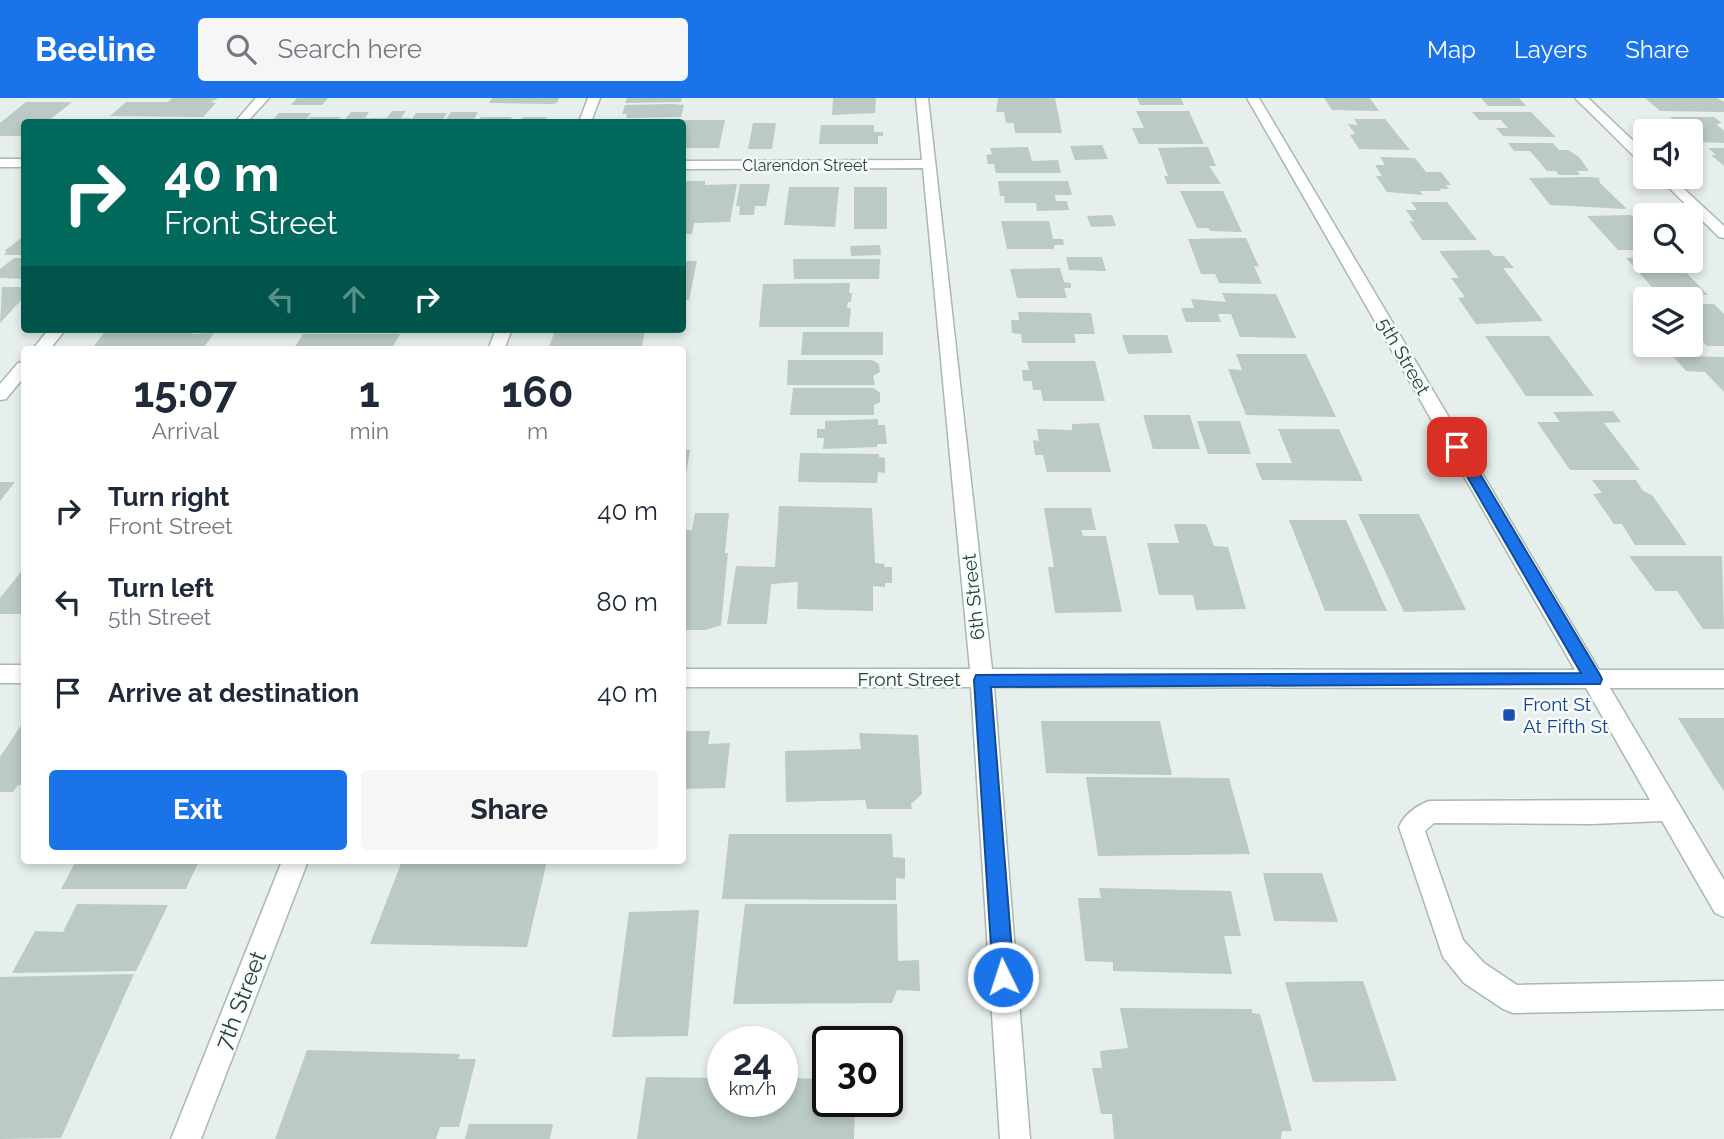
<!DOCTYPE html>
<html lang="en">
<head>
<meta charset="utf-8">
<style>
  :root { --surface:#fff; --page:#f6f6f7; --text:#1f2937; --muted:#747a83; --accent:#1a73e8 }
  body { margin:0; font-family:Raleway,sans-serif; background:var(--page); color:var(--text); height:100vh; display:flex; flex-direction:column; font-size:26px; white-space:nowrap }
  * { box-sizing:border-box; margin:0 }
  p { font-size:23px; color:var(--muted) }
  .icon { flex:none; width:38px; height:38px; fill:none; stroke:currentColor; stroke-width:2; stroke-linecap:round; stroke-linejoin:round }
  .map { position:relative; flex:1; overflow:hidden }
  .side { position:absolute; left:21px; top:248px; width:665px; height:518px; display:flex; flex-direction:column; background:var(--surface); border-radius:7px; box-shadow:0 4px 10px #0003 }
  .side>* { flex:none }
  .top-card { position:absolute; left:21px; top:21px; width:665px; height:214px; border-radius:7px; box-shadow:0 4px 10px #0003; background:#00695c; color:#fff; overflow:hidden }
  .controls { position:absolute; left:1633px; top:21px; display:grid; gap:14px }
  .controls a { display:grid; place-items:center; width:70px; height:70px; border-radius:7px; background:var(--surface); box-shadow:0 4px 10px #0003; font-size:35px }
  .speed { position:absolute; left:707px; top:928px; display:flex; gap:14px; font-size:35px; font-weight:700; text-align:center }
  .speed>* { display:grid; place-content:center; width:91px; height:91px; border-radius:50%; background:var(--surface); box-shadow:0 4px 10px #0003; line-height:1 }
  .speed small { font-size:18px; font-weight:400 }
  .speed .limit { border:4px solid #111; border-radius:10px; background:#fff; color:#111 }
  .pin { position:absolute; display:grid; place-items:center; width:60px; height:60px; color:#fff; margin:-30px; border-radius:14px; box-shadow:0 4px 10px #0006 }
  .me { position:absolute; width:77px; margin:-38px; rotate:356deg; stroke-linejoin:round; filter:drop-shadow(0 0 5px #0008) }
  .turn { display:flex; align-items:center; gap:24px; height:147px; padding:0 28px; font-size:32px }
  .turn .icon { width:91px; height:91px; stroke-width:2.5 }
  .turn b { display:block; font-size:49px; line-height:60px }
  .lanes { display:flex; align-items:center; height:66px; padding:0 28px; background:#0003; justify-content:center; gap:35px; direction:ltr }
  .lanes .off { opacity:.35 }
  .eta { display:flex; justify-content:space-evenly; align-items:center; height:119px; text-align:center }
  .eta b { font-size:42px; font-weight:700; line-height:49px }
  .primary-button { display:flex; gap:14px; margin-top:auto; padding:14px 28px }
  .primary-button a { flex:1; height:80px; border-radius:7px; background:var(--accent); color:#fff; font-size:28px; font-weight:700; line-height:80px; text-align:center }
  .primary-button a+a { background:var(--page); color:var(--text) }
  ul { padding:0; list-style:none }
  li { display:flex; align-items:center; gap:21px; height:91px; padding:0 28px }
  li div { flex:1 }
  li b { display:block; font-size:26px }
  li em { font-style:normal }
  header { display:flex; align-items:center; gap:42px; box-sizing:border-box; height:98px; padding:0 35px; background:var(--accent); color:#fff }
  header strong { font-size:33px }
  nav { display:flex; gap:38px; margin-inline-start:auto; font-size:24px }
  .search { width:490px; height:63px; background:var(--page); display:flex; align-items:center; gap:18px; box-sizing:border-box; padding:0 24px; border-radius:7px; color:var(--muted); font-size:26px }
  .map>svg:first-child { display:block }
  .building { fill:#bbcac4 }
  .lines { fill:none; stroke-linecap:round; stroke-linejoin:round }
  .minor-casing { stroke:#a8b8b2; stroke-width:3 }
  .minor { fill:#fff; fill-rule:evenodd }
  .route { fill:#1a73e8; stroke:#114b97; stroke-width:2 }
  .transit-dot { fill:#1a4fb4; stroke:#f7fbf9; stroke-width:2.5 }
  .labels { text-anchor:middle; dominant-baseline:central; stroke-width:5; stroke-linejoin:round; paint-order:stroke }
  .far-street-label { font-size:16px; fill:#24423a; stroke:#f7fbf9 }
  .street-label { font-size:19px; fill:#24423a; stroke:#f7fbf9 }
  .transit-label { font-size:19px; fill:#164399; stroke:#f7fbf9; text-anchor:start }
  .near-street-label { font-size:23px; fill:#24423a; stroke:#f7fbf9 }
</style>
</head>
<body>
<header>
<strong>Beeline</strong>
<div class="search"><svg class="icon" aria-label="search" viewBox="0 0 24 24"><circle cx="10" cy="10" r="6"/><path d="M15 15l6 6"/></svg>Search here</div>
<nav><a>Map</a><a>Layers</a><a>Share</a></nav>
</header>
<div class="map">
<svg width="1724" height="1041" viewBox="0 0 1724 1041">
  <rect width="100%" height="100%" fill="#e6efeb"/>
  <path class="building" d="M172,0H219L211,4L216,5L203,19L110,18L126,4H168Z
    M297,0H328L322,7H291Z
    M492,0H559L557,5L552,6L489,5Z
    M627,0H682L681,4L625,5Z
    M833,0H876L875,15L832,17Z
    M998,0H1055L1062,35H1015L1014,25H1006L1004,14H996Z
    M1137,0H1181L1184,7H1140Z
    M1324,0H1370L1379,13L1332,12Z
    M1481,0H1519L1526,8H1488Z
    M1645,0H1717L1724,4V14L1660,13Z
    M26,4H72L47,24H24V35L21,38H0V25Z
    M671,6L684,7L681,19L626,20L627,16H622L625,7Z
    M392,13H406L401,20H411L408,24H343L351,14H369L365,20H387Z
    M1136,13H1189L1204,46H1139L1132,30H1144Z
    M451,14H478L472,24H444Z
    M1472,14H1531L1556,39L1503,38L1496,30H1508L1501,22H1479Z
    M279,15H311L304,24H271Z
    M416,15H447L441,24H410Z
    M310,19H341L337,24H306Z
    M481,19H512L509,24H478Z
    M524,19H547L544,24H515Z
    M1670,19H1714L1722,25L1716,26L1724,33V45L1698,44L1690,38V33H1685Z
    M1354,21H1385L1410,52L1359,51L1350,37L1355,36L1348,26L1358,27Z
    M654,22H725L719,50H682V24H653Z
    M753,25H776L772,51H748Z
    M821,27H874V34H883V38H878V46H819Z
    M1508,45H1553L1559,52H1568L1579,59L1589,73H1577L1580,77H1559L1556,73H1547L1530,53H1514Z
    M1102,47L1108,61L1075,62L1070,48Z
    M1028,49L1032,63L1058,62L1061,75H996L994,66H988L986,57L992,56L990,50Z
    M1195,49H1208L1216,68H1209L1221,86H1167L1164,78H1168L1158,50Z
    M1708,50H1724V68L1711,57H1716Z
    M1380,59L1415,60L1426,74H1441L1451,87H1446L1449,91H1439L1441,93H1420L1423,97L1387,94L1376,78H1382L1375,67H1385Z
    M1590,79L1599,80L1600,85L1627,111L1550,107L1529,80Z
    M682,83H705V87L737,86L730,124L694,125L692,136H682Z
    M998,83H1068L1072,97H1055L1056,103H1067L1069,112L1037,113L1036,105H1005L1004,98H1000Z
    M740,86H770L766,108H755L754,117H739L740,108H736Z
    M789,89H839L835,129L784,127Z
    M854,89H887V131H854Z
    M1180,93H1223L1242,134L1210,133L1208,130H1197Z
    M1411,104H1447L1477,142H1422L1409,123L1414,124L1406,112H1417Z
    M1112,117L1116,128L1091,129L1087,118Z
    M1631,117L1645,132V152H1618L1587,118Z
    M1001,123H1049L1053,141H1063L1064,147H1054V151H1007Z
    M24,138V157H4L7,153H4Z
    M1239,140H1246L1259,169L1254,168L1262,186L1219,185L1215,176H1201L1188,141Z
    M880,147L881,157L851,158L850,148Z
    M1489,152L1494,158H1504L1514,170H1503L1543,223L1476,226L1458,200L1465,199L1451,180H1459L1439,153Z
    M1066,159H1102L1106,173L1069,172Z
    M1645,159V163H1665L1671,169L1680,168L1708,197H1659L1626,160Z
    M14,160H24V181L0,180V171Z
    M793,161H880L879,181H794Z
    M682,163H697L689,202H682Z
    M1060,170L1064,184L1071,185V190H1064L1067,200H1017L1010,171Z
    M850,185L849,195H852L851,204H848L847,210H851L849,229H759L763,186Z
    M2,189H24V199L0,225Z
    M1222,195L1276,196L1296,240L1240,239L1231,216H1218L1221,224H1186L1181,210H1194L1191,201L1226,204Z
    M1690,206H1714L1724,216V248H1707L1690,230Z
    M1018,214L1091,215L1095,236H1074L1076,245H1022L1021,236L1012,235L1011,222H1019Z
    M107,231H195L191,236L214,235L202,252H91Z
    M645,234L641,252H548L554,235Z
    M803,234H883V257H801Z
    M303,236H400L391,252H293Z
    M1122,237H1167L1173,255L1128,256Z
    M1485,238H1549L1594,298H1526Z
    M1236,256H1306L1336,319L1246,317L1228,271L1242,272Z
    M1673,258L1724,259V294L1705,274L1686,273Z
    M788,262H872L879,266L880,274L873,278L875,287H787Z
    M1027,263H1095L1105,303H1043L1041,292H1033L1032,283H1023L1022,272H1029Z
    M793,290H874L880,295V304L874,307V317H790Z
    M1613,313L1621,324L1604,325L1640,372H1570L1537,324H1560L1553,314Z
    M1143,317H1190L1200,351H1153Z
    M878,321V327H885L887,346H877V349L823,351L824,340H817V331H825V323Z
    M1197,323H1240L1251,356H1208Z
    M1099,325L1111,374H1047L1043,357H1035L1033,342L1039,343L1037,331L1072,332V326Z
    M1278,331H1339L1363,383L1262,382L1255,365H1292Z
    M682,352H690L684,387H682Z
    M800,355L879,356V359L885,360V375L878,374L877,385L798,384Z
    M1592,382H1636L1643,393L1652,397L1687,447H1635L1622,426H1614L1593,396L1602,395Z
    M0,384H15L0,403Z
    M779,408L872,410L875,465L885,466L884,469H892V485H885V489L873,488V513L797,511L798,484L771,486L767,526H727L736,468L775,469Z
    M1044,410H1091L1096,432H1081L1083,438H1106L1122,514L1055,515L1048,469H1054Z
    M695,415H729L725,455H728L721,527L706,532H682V432H692Z
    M1358,416H1419L1466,512L1404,514Z
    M1289,422H1346L1387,513H1325Z
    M1174,426H1206L1214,448L1228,449L1246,511L1196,512L1193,497H1159L1147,445H1179Z
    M1629,458H1722L1724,531H1703L1677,493H1655Z
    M24,470V516H0V500Z
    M1678,620H1724V693L1715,680Z
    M1041,623H1160L1172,677L1046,675Z
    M22,626H24V687H18L13,694H0V659Z
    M682,633H710L708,646L730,645L725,690L682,691Z
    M859,635L918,637L922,696L911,706L912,711H867L865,702L786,704L785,653L861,651Z
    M1086,679L1229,680L1250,756L1098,758Z
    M729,736H892L893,759L905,760V781L896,780V802L722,801Z
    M76,763H199L186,791H61Z
    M402,763H547L527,849L370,846Z
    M1263,775H1322L1338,824L1274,823Z
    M1099,790L1231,793L1241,838H1224L1232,876L1113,873V864L1085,863L1078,800H1101Z
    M77,806L168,807L136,873L12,875L35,833L63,834Z
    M745,806H897L898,863L919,862L920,893L897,892L892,905L733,906Z
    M699,812L688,938L612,939L629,814Z
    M134,876L61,1040L0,1041V879Z
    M1363,883L1397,983L1313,984L1285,884Z
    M1120,910L1252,911V915L1260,916L1292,1033H1282L1281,1041H1114L1112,1016H1101L1092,970H1102L1100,953L1128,950Z
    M307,952L460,956L458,961H476L459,1029H440L436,1041H275Z
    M646,979L723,980V1003H782V980L828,981V1003H855L854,1041H637Z
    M469,1026H553L550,1041H465Z"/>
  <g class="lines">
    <defs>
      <path id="minor" d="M256,0H269L247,24H235Z
        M588,0H600L591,24H579Z
        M916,0H928L992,571L1575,572L1247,0H1259L1599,572H1724V590H1610L1724,782V819L1715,815L1662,723L1592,726L1434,725L1425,733L1463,842L1484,865L1517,887L1724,883V911L1513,915L1503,911L1464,885L1443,859L1399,729C1404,717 1416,708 1429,703L1650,702L1586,590L994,589L1030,1041H1000L971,589H682V571H970L923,70L682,71V63L922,62Z
        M1575,0H1588L1645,54V65L1640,64Z
        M0,61H24V69H0Z
        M1658,79H1671L1724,128V140L1719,139Z
        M49,231H66L49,252H32Z
        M496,231H512L504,252H488Z
        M24,264V279L6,301L0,302V286L18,265Z
        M0,567H24V585H0Z
        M282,763H308L201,1041H171Z"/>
    </defs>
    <use href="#minor" class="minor-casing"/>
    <use href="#minor" class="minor"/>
  </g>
  <path class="route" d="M1457,344L1464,349L1600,577L1602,581L1600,586L991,589L1014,879L1011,886L1003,889L996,886L993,879L974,582L976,577L1581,575L1450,349Z"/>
  <rect class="transit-dot" x="1502" y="610" width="14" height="14" rx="3.5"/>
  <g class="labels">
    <g class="far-street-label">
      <text x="805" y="67">Clarendon Street</text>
    </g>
    <g class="street-label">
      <text transform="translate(1404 258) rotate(60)">5th Street</text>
      <text transform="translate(973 499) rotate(-96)">6th Street</text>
      <text x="909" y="581">Front Street</text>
    </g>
    <g class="transit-label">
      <text x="1523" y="606">Front St<tspan x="1523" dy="22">At Fifth St</tspan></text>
    </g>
    <g class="near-street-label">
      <text transform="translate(240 902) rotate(-69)">7th Street</text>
    </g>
  </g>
</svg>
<div class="controls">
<a><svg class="icon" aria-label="sound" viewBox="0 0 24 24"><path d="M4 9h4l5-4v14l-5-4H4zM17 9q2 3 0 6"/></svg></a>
<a><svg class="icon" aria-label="search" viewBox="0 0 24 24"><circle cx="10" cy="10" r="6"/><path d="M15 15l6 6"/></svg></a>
<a><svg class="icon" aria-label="layers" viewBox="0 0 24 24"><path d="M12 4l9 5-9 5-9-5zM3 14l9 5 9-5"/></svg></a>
</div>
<div class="speed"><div>24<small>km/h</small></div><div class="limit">30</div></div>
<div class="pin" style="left:1457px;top:349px;background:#d93025"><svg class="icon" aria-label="arrive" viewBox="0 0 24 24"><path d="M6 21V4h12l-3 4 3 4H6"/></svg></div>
<svg class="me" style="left:1003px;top:879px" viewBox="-20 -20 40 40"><circle r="17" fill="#1a73e8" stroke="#fff" stroke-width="3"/><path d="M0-11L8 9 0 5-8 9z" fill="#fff"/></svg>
<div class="top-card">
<div class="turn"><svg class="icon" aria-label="right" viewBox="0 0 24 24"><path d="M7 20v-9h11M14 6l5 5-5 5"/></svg><div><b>40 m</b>Front Street</div></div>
<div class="lanes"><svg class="icon off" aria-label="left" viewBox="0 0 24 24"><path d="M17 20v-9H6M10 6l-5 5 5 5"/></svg><svg class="icon off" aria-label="ahead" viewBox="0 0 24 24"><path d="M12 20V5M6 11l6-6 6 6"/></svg><svg class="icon" aria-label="right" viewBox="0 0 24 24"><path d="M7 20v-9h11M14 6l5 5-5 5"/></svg></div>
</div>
<section class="side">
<div class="eta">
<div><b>15:07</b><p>Arrival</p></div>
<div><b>1</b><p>min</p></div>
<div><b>160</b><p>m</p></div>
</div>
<ul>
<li><svg class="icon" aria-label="right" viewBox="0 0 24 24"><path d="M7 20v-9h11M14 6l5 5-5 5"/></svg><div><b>Turn right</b><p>Front Street</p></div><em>40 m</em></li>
<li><svg class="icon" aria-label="left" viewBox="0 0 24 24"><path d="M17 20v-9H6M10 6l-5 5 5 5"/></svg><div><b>Turn left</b><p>5th Street</p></div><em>80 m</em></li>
<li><svg class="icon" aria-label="arrive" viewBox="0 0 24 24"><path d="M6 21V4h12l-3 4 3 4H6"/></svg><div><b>Arrive at destination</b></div><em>40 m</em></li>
</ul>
<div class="primary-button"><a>Exit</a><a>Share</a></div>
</section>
</div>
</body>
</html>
